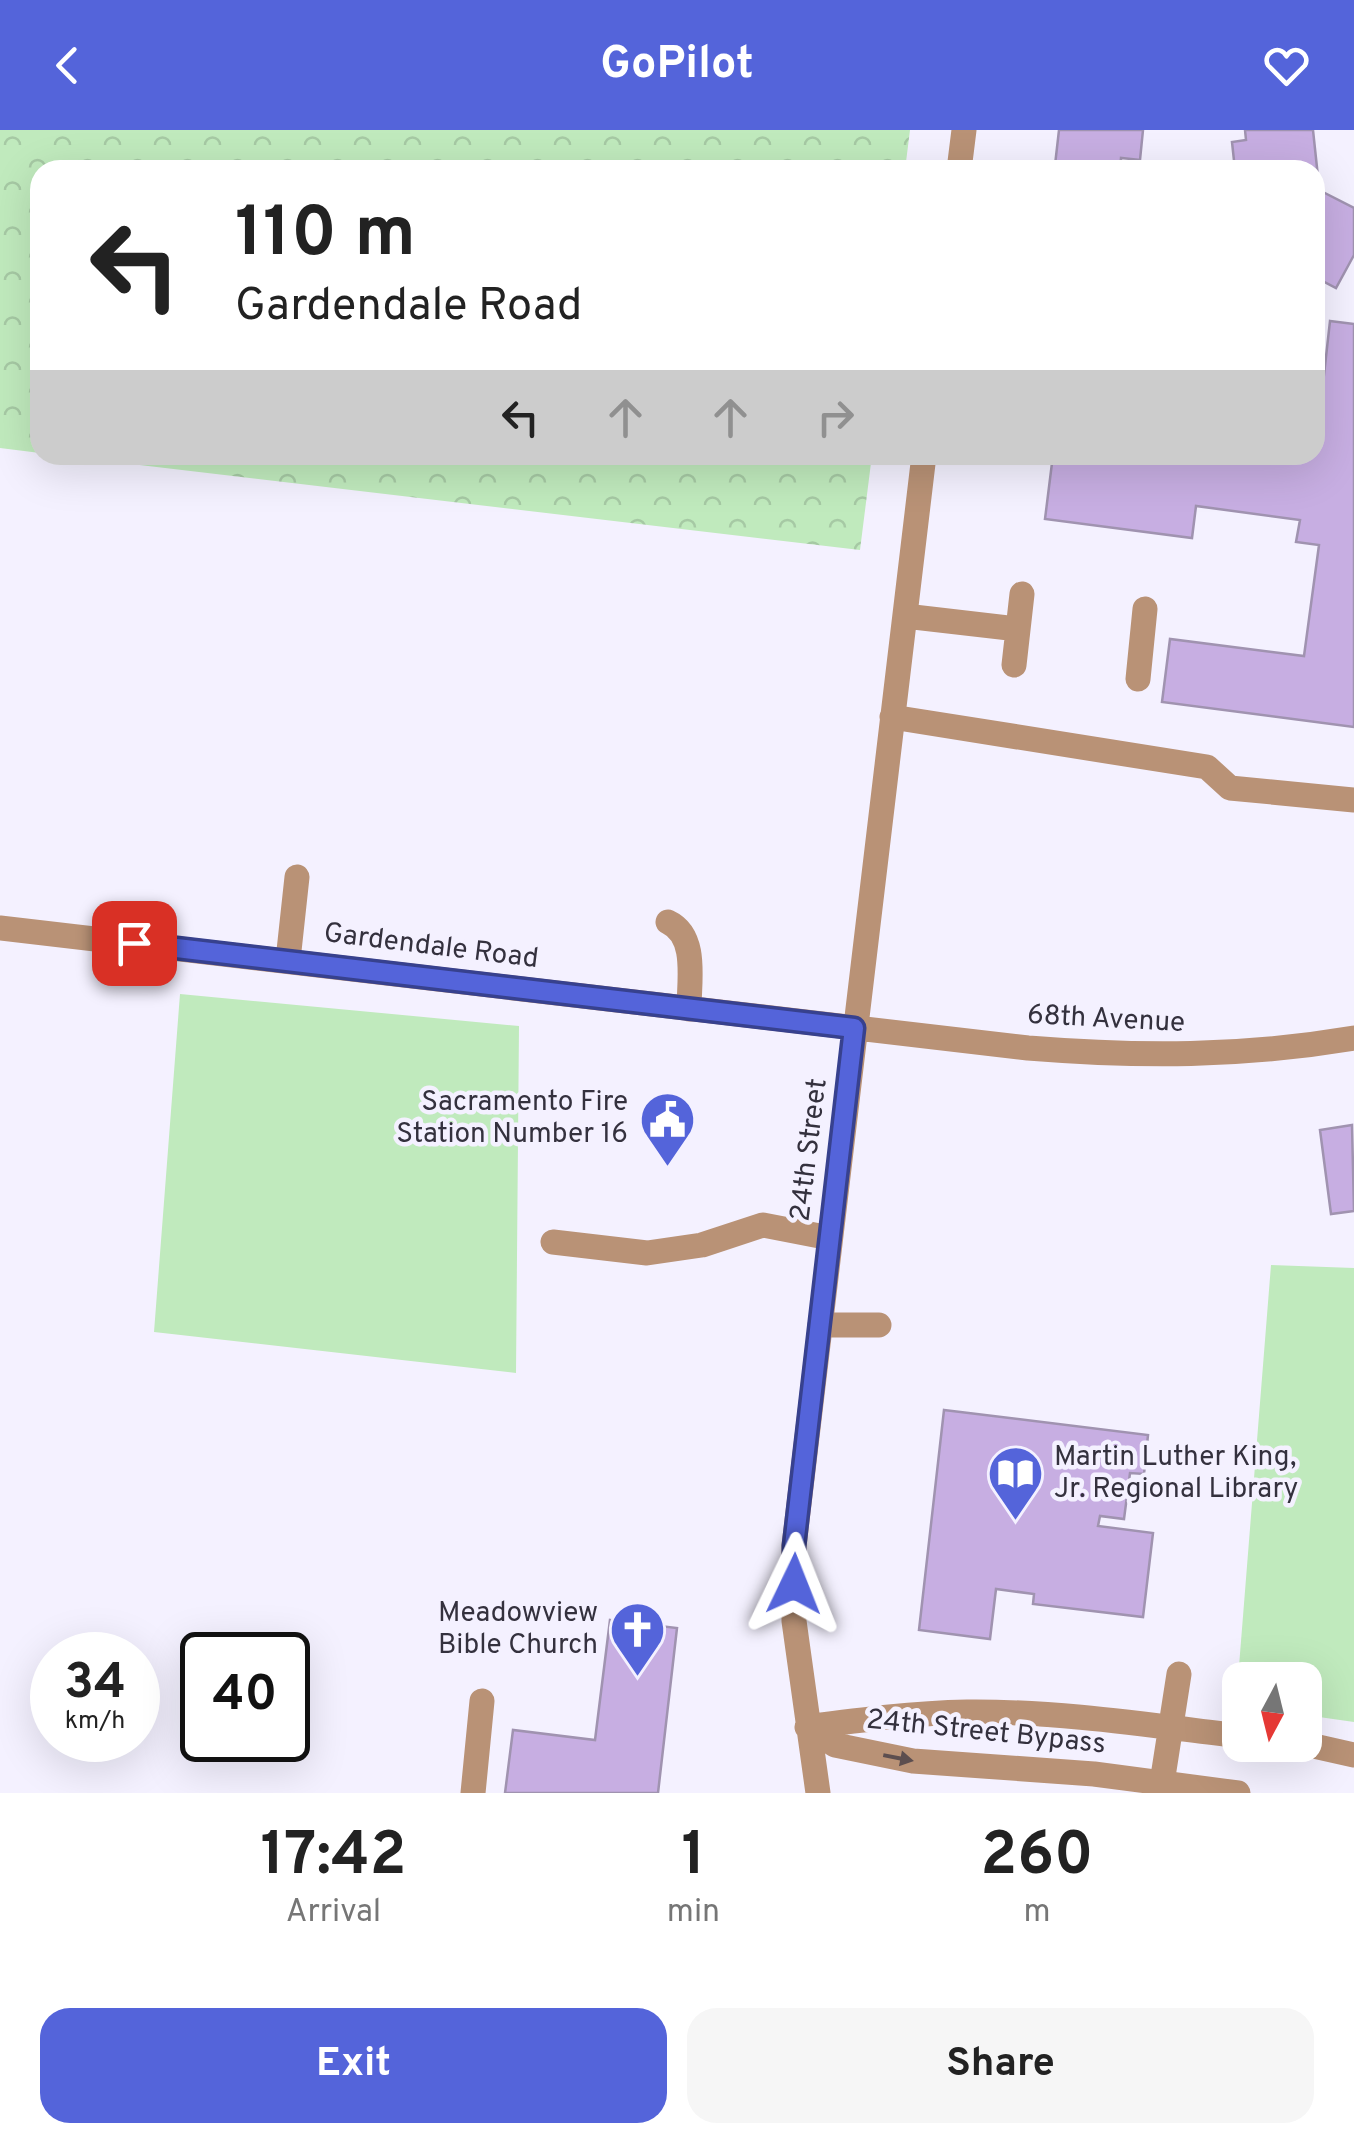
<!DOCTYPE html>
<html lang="en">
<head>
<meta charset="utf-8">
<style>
  :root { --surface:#fff; --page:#f6f6f6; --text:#222; --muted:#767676; --accent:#5464da }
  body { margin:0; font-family:Overpass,sans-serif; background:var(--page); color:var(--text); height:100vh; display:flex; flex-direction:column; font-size:38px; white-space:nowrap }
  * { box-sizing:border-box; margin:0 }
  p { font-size:32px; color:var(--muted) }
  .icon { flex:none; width:55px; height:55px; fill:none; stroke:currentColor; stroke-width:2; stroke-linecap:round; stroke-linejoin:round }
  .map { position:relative; height:1663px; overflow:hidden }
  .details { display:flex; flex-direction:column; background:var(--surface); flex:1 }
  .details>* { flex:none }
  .top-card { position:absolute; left:30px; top:30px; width:1295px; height:305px; border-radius:30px; box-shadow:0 10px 40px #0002; background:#fff; color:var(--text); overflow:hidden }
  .needle { width:65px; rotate:187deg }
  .fabs { position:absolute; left:1222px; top:1532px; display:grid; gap:20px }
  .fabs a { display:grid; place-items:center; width:100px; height:100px; border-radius:20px; background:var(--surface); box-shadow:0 10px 40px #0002; font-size:50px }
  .speed { position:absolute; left:30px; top:1502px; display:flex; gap:20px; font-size:50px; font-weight:700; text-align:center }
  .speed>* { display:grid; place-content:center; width:130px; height:130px; border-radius:50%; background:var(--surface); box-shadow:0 10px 40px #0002; line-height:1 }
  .speed small { font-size:25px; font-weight:400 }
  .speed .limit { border:5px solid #111; border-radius:15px; background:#fff; color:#111 }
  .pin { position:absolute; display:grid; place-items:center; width:85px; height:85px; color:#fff; margin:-42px; border-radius:20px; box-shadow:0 5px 15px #0006 }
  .me { position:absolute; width:110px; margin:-55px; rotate:2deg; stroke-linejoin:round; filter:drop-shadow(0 0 8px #0008) }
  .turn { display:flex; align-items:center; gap:35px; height:210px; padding:0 40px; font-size:45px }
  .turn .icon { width:130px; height:130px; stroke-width:2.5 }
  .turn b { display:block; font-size:70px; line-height:85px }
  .lanes { display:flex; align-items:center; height:95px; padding:0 40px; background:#0003; justify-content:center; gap:50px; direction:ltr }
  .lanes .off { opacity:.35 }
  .eta { display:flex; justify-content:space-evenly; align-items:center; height:170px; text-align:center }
  .eta b { font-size:60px; font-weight:700; line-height:70px }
  .primary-button { display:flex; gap:20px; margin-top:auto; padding:20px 40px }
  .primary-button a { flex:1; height:115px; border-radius:30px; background:var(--accent); color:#fff; font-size:40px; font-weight:700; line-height:115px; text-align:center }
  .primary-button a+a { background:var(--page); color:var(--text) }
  header { display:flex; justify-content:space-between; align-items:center; height:130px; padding:0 40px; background:var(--accent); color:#fff; font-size:45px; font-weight:700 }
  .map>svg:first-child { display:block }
  .green { fill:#c0eabd }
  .park { fill:url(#park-crowns) }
  .building { fill:#c7aee2; stroke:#a093b0; stroke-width:2.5 }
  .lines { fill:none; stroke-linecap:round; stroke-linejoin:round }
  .minor { stroke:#b99276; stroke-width:25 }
  .oneway { fill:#5c4e4f }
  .route-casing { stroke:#37418e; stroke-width:25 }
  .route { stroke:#5464da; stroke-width:18 }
  .labels { text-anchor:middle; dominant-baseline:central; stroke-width:9; stroke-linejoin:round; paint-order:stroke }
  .street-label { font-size:28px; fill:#34313e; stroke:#f4f1ff }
  .poi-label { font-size:28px; fill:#34313e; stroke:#f4f1ff; text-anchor:end }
</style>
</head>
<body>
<header><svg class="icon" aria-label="back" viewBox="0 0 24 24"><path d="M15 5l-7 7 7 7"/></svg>GoPilot<svg class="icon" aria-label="heart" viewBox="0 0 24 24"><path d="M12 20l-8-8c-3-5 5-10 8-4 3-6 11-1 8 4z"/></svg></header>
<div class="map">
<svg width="1354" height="1663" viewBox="0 0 1354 1663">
  <defs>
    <pattern id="park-crowns" width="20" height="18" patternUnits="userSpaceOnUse" patternTransform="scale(2.5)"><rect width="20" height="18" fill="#c0eabd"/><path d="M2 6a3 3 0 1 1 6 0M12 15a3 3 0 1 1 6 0" fill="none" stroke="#a6c9a4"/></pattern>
  </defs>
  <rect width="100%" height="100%" fill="#f4f1ff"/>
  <path class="green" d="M180,864L519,896L516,1243L154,1202Z
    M1271,1135L1354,1138V1592L1305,1585V1550H1240V1575L1236,1574Z"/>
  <path class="park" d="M0,0H910L905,40H40V323L0,318Z
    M55,325H872L860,420Z"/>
  <path class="building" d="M1059,0H1143L1140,30L1121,28L1120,40L1055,35Z
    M1245,0H1313L1318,47L1315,48V40H1235L1232,12L1246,10Z
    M1317,59L1354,78V125L1336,158L1315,147Z
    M1330,191L1354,194V597L1162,572L1170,509L1304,526L1319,415L1296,412L1300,390L1196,376L1192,408L1045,389L1053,325H1315Z
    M1352,995L1354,1081L1331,1084L1320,1000Z
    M944,1280L1148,1305L1144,1344L1130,1343L1124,1389L1100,1386L1098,1396L1153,1403L1143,1487L1033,1474L1034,1464L996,1459L990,1509L919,1500Z
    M610,1490L677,1498L658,1663H505L513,1600L595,1610Z"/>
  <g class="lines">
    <path class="minor" d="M959,40L964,0
      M905,486L1018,499
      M1014,535L1022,464
      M1138,549L1145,479
      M892,587L1207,637L1230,658L1354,670
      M668,792C698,806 689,851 689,879
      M0,798L1028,918C1141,927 1241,927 1354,908
      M288,830L297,747
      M553,1112L647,1123L702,1115L763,1095L830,1108
      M820,1195H879
      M807,1597L835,1615L913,1631L1094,1644L1238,1663
      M807,1597C860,1590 913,1583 967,1582C1058,1581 1149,1595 1240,1606
      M1305,1614L1354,1625
      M1162,1653L1179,1544
      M473,1663L482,1571
      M818,1663L794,1491V1416L924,325"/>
  </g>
  <defs><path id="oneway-solid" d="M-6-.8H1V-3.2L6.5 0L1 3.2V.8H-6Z" transform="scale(2.5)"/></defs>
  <use class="oneway" href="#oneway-solid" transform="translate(898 1628) rotate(11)"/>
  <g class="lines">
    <defs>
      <path id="route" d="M134,813L854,898L794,1416V1454"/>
    </defs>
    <use href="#route" class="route-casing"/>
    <use href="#route" class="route"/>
  </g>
  <defs>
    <symbol id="civic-pin" viewBox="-11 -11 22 30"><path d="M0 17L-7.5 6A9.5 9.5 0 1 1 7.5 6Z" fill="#5464da" stroke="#f4f1ff"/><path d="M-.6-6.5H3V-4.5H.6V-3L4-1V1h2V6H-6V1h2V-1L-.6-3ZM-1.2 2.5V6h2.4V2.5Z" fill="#fff"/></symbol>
    <symbol id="library-pin" viewBox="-11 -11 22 30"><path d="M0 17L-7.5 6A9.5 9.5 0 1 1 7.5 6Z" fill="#5464da" stroke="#f4f1ff"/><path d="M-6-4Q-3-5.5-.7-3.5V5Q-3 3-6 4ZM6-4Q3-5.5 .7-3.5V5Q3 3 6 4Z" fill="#fff"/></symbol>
    <symbol id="church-pin" viewBox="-11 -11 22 30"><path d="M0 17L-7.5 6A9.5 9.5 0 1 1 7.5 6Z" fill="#5464da" stroke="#f4f1ff"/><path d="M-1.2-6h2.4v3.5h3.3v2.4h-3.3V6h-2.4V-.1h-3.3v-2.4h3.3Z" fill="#fff"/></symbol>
  </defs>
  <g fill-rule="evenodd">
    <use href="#civic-pin" x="636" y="958" width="63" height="86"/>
    <use href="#library-pin" x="984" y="1312" width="63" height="86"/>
    <use href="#church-pin" x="606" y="1468" width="63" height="86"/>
  </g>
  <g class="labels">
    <g class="street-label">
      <text transform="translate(431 817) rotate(7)">Gardendale Road</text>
      <text transform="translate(1106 890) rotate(3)">68th Avenue</text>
      <text transform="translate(810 1020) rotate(-83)">24th Street</text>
      <text transform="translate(986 1603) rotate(6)">24th Street Bypass</text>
    </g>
    <g class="poi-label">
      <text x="628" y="973">Sacramento Fire<tspan x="628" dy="32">Station Number 16</tspan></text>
      <text x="1054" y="1328" text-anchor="start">Martin Luther King,<tspan x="1054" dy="32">Jr. Regional Library</tspan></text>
      <text x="598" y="1484">Meadowview<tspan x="598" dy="32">Bible Church</tspan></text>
    </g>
  </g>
</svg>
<div class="fabs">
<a><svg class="needle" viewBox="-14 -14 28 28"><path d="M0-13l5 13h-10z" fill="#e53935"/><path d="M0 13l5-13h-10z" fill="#767676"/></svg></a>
</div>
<div class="speed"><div>34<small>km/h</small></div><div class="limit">40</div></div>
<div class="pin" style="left:134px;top:813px;background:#d93025"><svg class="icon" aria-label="arrive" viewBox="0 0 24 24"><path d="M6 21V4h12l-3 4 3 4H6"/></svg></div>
<svg class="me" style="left:794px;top:1454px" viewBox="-20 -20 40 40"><path d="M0-17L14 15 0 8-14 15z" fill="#5464da" stroke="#fff" stroke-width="4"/></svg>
<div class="top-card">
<div class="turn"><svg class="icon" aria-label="left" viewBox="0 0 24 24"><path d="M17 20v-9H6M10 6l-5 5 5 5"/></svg><div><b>110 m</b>Gardendale Road</div></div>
<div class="lanes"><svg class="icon" aria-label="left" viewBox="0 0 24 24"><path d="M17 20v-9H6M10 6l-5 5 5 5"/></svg><svg class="icon off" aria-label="ahead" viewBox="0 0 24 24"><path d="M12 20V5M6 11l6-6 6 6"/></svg><svg class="icon off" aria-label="ahead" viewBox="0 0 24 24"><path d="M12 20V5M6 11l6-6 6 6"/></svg><svg class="icon off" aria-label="right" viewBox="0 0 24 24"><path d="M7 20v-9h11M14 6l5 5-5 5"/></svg></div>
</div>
</div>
<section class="details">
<div class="eta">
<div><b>17:42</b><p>Arrival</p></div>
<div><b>1</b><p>min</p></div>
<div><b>260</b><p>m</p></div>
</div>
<div class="primary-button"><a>Exit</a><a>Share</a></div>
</section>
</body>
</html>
